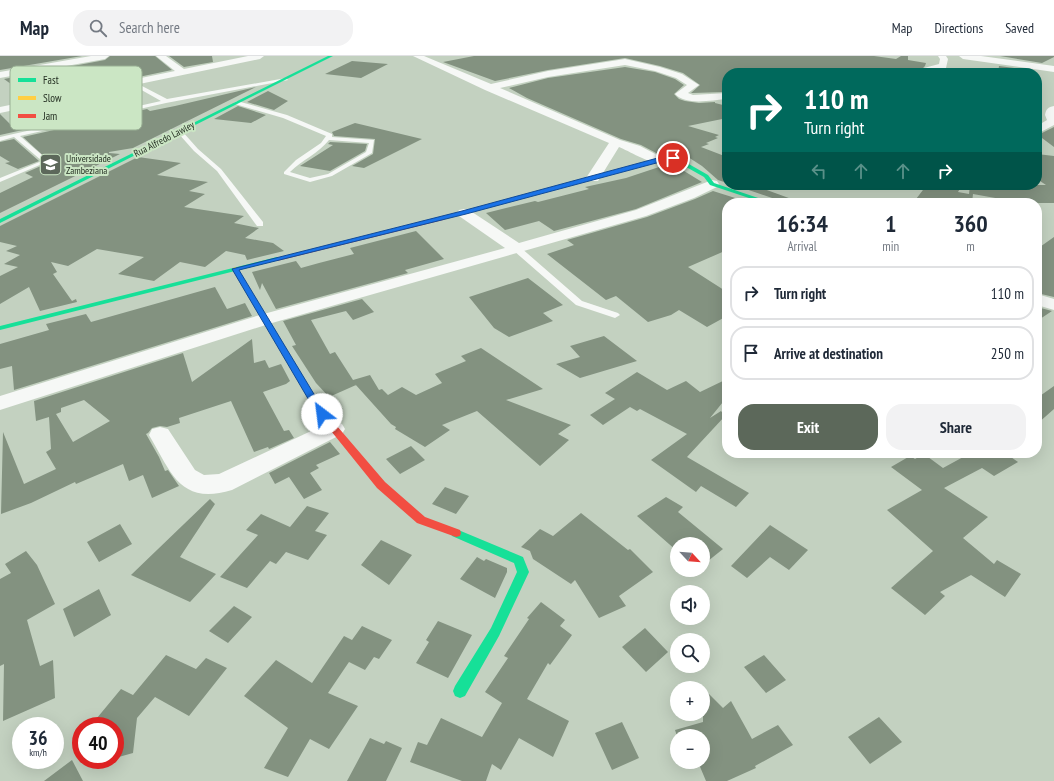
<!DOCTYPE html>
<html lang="en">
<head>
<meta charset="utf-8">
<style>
  :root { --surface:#fff; --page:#f2f2f3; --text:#1f2937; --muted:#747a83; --line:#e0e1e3; --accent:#5c685a }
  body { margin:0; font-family:"PT Sans Narrow",sans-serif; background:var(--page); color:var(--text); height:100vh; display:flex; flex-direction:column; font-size:15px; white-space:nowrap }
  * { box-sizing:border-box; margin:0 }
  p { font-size:13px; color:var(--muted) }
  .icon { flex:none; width:22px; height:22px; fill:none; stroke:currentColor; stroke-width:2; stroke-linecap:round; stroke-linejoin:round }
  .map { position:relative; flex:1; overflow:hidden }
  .drawer { position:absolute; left:722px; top:142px; width:320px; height:260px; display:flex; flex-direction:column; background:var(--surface); border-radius:16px; box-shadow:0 4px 16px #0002 }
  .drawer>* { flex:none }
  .banner { position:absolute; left:722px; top:12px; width:320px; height:122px; border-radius:16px; box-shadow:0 4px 16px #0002; background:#00695c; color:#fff; overflow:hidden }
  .needle { width:26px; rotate:116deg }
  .fabs { position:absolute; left:670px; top:481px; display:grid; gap:8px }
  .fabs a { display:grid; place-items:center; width:40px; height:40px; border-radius:50%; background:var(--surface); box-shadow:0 4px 16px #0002; font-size:20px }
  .speed { position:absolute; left:12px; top:661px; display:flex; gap:8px; font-size:20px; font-weight:700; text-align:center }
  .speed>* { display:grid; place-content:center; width:52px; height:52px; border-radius:50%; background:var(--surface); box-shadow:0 4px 16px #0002; line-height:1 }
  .speed small { font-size:10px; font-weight:400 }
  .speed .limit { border:6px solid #d22; background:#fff; color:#111 }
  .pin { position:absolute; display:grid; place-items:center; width:34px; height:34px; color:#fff; margin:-17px; border:2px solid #fff; border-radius:50%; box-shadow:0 1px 4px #0007 }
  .me { position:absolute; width:44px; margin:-22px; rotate:330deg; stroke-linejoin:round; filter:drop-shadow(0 0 3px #0008) }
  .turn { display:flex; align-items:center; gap:14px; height:84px; padding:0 16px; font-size:18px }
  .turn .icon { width:52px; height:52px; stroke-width:2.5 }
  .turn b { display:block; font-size:28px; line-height:34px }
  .lanes { display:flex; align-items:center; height:38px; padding:0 16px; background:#0003; justify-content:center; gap:20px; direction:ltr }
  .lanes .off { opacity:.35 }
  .eta { display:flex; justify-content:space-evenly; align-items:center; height:68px; text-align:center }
  .eta b { font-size:24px; font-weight:700; line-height:28px }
  .button { display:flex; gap:8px; margin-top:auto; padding:8px 16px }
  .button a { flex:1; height:46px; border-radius:16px; background:var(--accent); color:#fff; font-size:16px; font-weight:700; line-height:46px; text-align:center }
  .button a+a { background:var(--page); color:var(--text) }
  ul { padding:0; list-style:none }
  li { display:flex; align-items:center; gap:12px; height:54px; margin:0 8px 6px; padding:0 8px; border:2px solid var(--line); border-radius:16px }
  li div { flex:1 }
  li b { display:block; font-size:15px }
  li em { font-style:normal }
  header { display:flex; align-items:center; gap:24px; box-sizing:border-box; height:56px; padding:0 20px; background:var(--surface); border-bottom:1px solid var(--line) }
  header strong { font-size:19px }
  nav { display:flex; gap:22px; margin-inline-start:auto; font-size:14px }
  .search { width:280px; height:36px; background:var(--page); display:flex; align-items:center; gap:10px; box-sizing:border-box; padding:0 14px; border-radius:16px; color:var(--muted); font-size:15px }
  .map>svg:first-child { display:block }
  .building { fill:#839280; fill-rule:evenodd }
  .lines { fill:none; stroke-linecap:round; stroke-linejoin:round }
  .lane { fill:#f6f8f6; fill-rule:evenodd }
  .street { fill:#f6f8f6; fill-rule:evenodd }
  .fast { fill:#16e098; fill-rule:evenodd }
  .slow { fill:#ffcf43; fill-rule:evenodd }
  .jam { fill:#f24e42; fill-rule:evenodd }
  .route { fill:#1a73e8; stroke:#114b97 }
  .labels { text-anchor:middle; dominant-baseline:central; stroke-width:4; stroke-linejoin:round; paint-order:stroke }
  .far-street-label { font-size:10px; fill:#253023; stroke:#cbe6c4 }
  .far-poi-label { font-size:10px; fill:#253023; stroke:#cbe6c4; text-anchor:start }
  .key { fill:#cbe6c4; stroke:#99af94; stroke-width:1 }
  .key-label { font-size:11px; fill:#253023 }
</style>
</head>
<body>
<header>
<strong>Map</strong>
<div class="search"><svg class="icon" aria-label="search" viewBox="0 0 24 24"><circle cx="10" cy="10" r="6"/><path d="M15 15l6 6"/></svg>Search here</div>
<nav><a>Map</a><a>Directions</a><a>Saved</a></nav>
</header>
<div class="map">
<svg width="1054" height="725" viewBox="0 0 1054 725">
  <rect width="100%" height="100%" fill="#c3d1c0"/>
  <path class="building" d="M0,0H82L0,14Z
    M110,0H155L172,14L38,42L28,35L22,36L4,23L105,4Z
    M169,0H212L213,6L184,11Z
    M474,0H874L896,3L901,0H908V4L926,7L925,10L918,17H727V32L724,36L693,37H691L700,29L683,17L660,10L625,2L548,14L495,25L443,6Z
    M1000,0H1054V1L1042,7Z
    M352,5L388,8L361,22L325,18Z
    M999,10L1029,14L1023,17H998Z
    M625,11L655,16L675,23L684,29L674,38L679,43L685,45L699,47L715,46V47L727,50V62L688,70L719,79L715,81L718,82L706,87L709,88L701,91L727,101V127L718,124L702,110L688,101L673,96H667L658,98L641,89L621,83L527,42L509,32L548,22Z
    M256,31L133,92L109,96V97L120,98L0,157V137L33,121L25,117L50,106L23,81L147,53L150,55L175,50Z
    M119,34L140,48L0,79V58L13,71L63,60L47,49Z
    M268,35L288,45L274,54L247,46Z
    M238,50L266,59L251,67L214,63Z
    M355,67L422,83L364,112L352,110L373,98L375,83L334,80L332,76Z
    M1054,71V91L1038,79Z
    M14,83L39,105L18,113L5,107L10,106L0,100V86Z
    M330,86L367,88L365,95L330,115L300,110L333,89L328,88Z
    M1037,98L1054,100V147H1011L1012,145L973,138L972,147H913L926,130L932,131V129H962L958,136L969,138L970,129H1046L1037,123Z
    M138,101L181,107L157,119L208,126L189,135L205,138L184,151L244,160L234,167L259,172L245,182L273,187L284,195L247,204L245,199L226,195L205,211L180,206L154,225L118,218L144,201L97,193L68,210L51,206L57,216L53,218L72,245L76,243L77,246L40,255L29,231L0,248V220L18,211L4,208L20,199L6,195L17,190L0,186V170Z
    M671,107L702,126L636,153L554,175L539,165L505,174L486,157L535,145L538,146L589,133L585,131L626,122Z
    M734,129H753L797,145V147H778L775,143Z
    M713,135L751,147H727V194L688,211L727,236V260L707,271L679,254L671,259L648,266L616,240L606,244L547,198L574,189L567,184L647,161L695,143Z
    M416,175L444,203L405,214L408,217L276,253L262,227L260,234L252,216L296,205L301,212L319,207L354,198L350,192Z
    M1054,181V241L1037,237V193Z
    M528,222L563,249L543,257L553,265L509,281L494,272L469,241Z
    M215,231L227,253L245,247L252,260L14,334L12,310L0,313V288L49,274L46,268L86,258L91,266Z
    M362,243L374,256L353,264L346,255L311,264L330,298L335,296L353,324L370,319L379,334L382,333L388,339L402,331L416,339L442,327L435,318L466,305L461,300L481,292L543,333L506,344L571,369L558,378L569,384L540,410L477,355L442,369L450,374L425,391L395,373L396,371L391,368L355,328L356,329L329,341L316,327L292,290L296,289L283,265Z
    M1037,251L1052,255L1037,265Z
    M604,280L637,305L580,322L556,308L580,301L570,290Z
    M252,283L254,307L265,304L269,312L281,308L290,325L286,328L263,336L284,375L289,374L294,382L269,393L268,391L254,396L231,345L179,362L180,367L167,371L160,370L152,372L148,377L146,378L159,401L165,415L168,414L179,430L152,442L143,419L129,425L123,408L76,428L75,426L31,447L1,458L3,376L24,428L56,413L46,396L51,393L49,361L36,365L34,345L183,297L192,326ZM84,344L110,365L73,386L56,358L61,356V352Z
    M637,316L667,334L686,325L700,336L727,323V341L710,362L721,355L725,360L687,401L749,437L736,451L701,430L696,436L651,404L687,378L640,353L637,355L630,351L603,369L590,359L615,343L605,337Z
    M1054,330V353L1037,368V342Z
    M330,386L340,398L316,409L319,412L310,417L322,434L304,443L289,421L275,428L269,417Z
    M411,390L425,404L400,418L386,403Z
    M961,397H1011L1008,399L1018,406L994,420L982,412L944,432L988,461L963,482L994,508L997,504L1021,518L1005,541L971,519L940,536L945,540L925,559L891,532L933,495L887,454L922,434L891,411L910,400L915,403L924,398L943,412L965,400Z
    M445,431L469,440L456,458L432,448Z
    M666,441L683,451L678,456L723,493L703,509V488H677V495L637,460Z
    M210,443L215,448L180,501L216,518L190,546L131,519Z
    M307,450L329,457L315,475L327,479L308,504L286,496L276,508L270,505L247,532L220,521L258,479L246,474L261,458L290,471Z
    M581,457L628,494L630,493L653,516L619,540L626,550L599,562L575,524L571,528L533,503L530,495L521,491L540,473L553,480Z
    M120,468L132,488L99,506L87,486Z
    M770,469L808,494L789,514L770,501L747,522L731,510Z
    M381,484L412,499L389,529L361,509Z
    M26,495L37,509L55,548L27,564L40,610L53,604L55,642L3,665L4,608L0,610V523L11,517L5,508Z
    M477,501L484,505L486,503L507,512V516L495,542L460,523Z
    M99,533L111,559L74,581L63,553Z
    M541,546L565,564L560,570L572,579L550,609L548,607L527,643L569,665L553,701L519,682L501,714L492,708L486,725H462L410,706L418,686L427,689L441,662L482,681L502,647L485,636L508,602L504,600L529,563L527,562Z
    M234,550L252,561L228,587L209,575Z
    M438,565L472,579L448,622L416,607L429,586L426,584Z
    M362,570L392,584L379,603L374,601L365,614L349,606L328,637L358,650L329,693L310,683L288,721L264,712L288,672L244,640L276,604L312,627L344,580L352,584Z
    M645,572L668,596L646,616L622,591Z
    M166,599L196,613L206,602L227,612L189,660L155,641L137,662L133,697L115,702L120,674L97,662L121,633L133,639Z
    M764,599L786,624L766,637L744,611Z
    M703,632L723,652L731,645L752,683L778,669L793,689L755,710L756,712L727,725H706L698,706L688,709L687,706H703V680H677L675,674L703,666Z
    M879,661L902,686L870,708L848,681Z
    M622,666L639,702L612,714L595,677Z
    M370,682L384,688L386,685L402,692L386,725H347Z
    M72,704L83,725H44Z"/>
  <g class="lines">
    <path class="lane" d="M286,22L288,24L166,47L20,80L49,105L0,126V122L42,105L14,81L0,85V81L161,45L138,32V30H142L167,43Z
      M237,45L287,59L332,78V81L374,84L372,97L332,120L310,126L284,118V116L296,104L321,87L326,80L283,62L235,48L234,47ZM329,84L369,87L366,96L328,118L310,122L290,116C302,104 319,97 329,84Z
      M178,75H182L198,93L221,113L263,166V170H257L217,115L194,95L178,77Z
      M514,191H520L582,245L618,257L620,259L615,262L576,249L514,195Z"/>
    <path class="street" d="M91,0H109L105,3L0,22V16Z
      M156,0H166L184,13L248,0H264L260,3L0,57V51L175,15Z
      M413,0H424L491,28L548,15L625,3L660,11L682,18L699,29L688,37L693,39L727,37V43C712,44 686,50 675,38L687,29L676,22L655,15L625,9L548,21L500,32L620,84L640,90L661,101L663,104L661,107C652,109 629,95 619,91L598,125H588L586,122L609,87L485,34Z
      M938,0H946L948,3L946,12L929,17H919L924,12L939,8L940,3Z
      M959,0H981L1054,10V16L963,3Z
      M1054,50V69L1037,78V70L1047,64L1045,59C1046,53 1048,51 1054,50Z
      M712,124L717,125L719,128L717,131L694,142L646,160L272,267L0,354V340L260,259L505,192L459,160L457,157L459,154L464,153L469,154L519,187L636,154Z
      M1037,238L1054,243V254L1037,249Z
      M334,365L342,368L345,373L342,378L232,434C180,450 171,416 149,379L152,373L160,371L168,373L195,414L204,419L219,418L326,368Z"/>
    <path class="fast" d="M328,0H333L0,167V163Z
      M673,99L708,119L714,127L773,147H764L710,129L704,121L672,103H667L614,118L611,116L665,100Z
      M277,201L280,203L279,204L0,274V270Z
      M456,473L523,501L529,516L499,580L465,640L460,642L455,640L453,635L455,630L491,572L517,516L514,507L452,480L451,477L452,474Z"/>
    <path class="slow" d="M614,114L617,116L616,117L443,164L438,163Z
      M235,211L238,213L316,342L315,344L312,345L308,342L232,213Z"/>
    <path class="jam" d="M441,161L444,163L443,164L277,205L274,203Z
      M312,339L315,340L325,356L385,426L425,461L460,474L461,477L460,480L456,481L417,467L377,432L319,360L308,342Z"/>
  </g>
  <path class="route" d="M665,100L675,102L466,158L239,214L326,358L322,361L317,358L232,213L462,155Z"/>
  <defs>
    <symbol id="university-square" viewBox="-11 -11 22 22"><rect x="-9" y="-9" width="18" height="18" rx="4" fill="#5c685a" stroke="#cbe6c4"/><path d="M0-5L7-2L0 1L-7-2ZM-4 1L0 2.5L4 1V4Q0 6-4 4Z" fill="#fff"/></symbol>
  </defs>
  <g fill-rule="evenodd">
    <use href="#university-square" x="38" y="96" width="25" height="25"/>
  </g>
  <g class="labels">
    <g class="far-street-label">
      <text transform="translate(164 83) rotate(-27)">Rua Alfredo Lawley</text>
    </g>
    <g class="far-poi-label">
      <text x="66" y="102">Universidade<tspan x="66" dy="12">Zambeziana</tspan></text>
    </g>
  </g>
  <rect x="10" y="10" width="132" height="64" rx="6" class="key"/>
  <rect x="18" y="22" width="18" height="4" fill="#16e098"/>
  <rect x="18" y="40" width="18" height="4" fill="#ffcf43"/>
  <rect x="18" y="58" width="18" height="4" fill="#f24e42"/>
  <g class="key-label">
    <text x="43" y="28">Fast</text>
    <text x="43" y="46">Slow</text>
    <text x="43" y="64">Jam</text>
  </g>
</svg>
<div class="fabs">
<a><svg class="needle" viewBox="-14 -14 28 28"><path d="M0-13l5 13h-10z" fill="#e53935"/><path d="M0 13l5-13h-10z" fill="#747a83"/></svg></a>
<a><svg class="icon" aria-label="sound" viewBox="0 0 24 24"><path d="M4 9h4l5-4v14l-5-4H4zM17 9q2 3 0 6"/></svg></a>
<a><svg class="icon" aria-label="search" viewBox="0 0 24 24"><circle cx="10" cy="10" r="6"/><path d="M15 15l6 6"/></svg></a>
<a>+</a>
<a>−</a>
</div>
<div class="speed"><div>36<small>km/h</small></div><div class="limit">40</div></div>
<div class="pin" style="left:673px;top:102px;background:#d93025"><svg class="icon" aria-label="arrive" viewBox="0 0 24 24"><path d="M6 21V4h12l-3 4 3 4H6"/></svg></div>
<svg class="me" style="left:322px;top:358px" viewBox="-20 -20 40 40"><circle r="19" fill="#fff"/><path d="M0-13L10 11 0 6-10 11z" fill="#1a73e8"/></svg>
<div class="banner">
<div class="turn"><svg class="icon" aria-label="right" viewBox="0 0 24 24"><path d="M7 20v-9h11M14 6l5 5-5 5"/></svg><div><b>110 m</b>Turn right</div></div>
<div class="lanes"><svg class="icon off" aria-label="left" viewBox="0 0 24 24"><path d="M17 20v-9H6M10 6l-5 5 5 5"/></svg><svg class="icon off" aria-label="ahead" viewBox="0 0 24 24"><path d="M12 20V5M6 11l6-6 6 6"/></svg><svg class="icon off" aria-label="ahead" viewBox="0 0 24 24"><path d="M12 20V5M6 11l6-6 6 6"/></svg><svg class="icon" aria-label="right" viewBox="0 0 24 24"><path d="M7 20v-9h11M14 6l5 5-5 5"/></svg></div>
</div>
<section class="drawer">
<div class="eta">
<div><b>16:34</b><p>Arrival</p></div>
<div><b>1</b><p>min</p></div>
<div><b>360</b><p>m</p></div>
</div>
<ul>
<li><svg class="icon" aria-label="right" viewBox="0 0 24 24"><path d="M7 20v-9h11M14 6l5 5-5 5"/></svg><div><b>Turn right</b></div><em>110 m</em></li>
<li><svg class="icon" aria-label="arrive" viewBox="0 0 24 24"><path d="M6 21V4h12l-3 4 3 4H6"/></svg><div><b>Arrive at destination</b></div><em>250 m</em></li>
</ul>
<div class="button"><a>Exit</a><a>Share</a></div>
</section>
</div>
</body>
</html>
